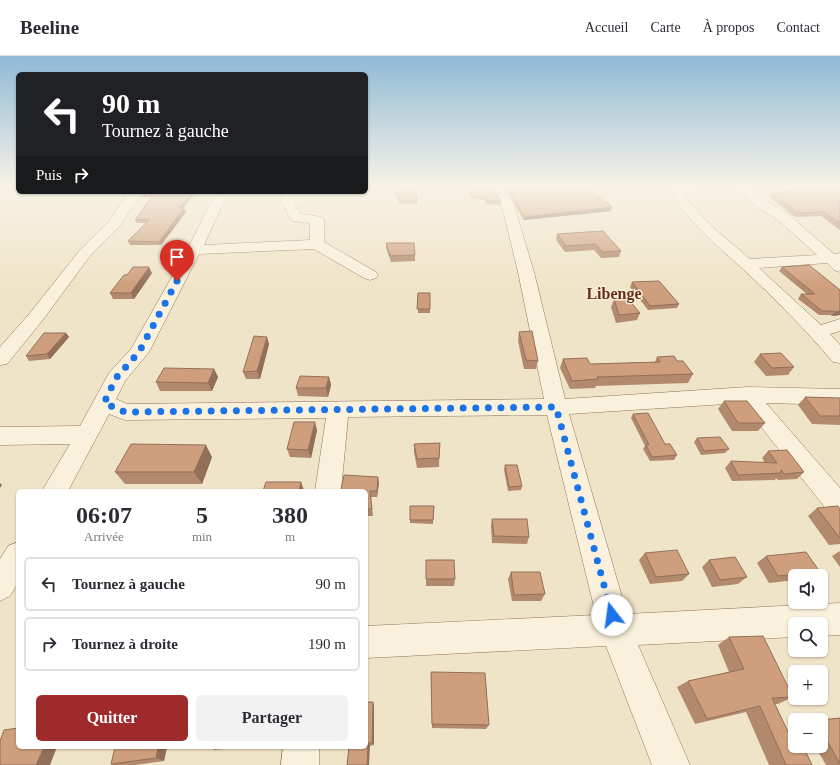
<!DOCTYPE html>
<html lang="fr">
<head>
<meta charset="utf-8">
<style>
  :root { --surface:#fff; --page:#f2f2f3; --text:#2b2b33; --muted:#7c7c81; --line:#e1e1e2; --accent:#9e2a2b }
  body { margin:0; font-family:Georgia,serif; background:var(--page); color:var(--text); height:100vh; display:flex; flex-direction:column; font-size:15px; white-space:nowrap }
  * { box-sizing:border-box; margin:0 }
  p { font-size:13px; color:var(--muted) }
  .icon { flex:none; width:22px; height:22px; fill:none; stroke:currentColor; stroke-width:2; stroke-linecap:round; stroke-linejoin:round }
  .map { position:relative; flex:1; overflow:hidden }
  .drawer { position:absolute; left:16px; top:433px; width:352px; height:260px; display:flex; flex-direction:column; background:var(--surface); border-radius:6px; box-shadow:0 1px 3px #0004 }
  .drawer>* { flex:none }
  .banner { position:absolute; left:16px; top:16px; width:352px; height:122px; border-radius:6px; box-shadow:0 1px 3px #0004; background:#202124; color:#fff; overflow:hidden }
  .controls { position:absolute; left:788px; top:513px; display:grid; gap:8px }
  .controls a { display:grid; place-items:center; width:40px; height:40px; border-radius:6px; background:var(--surface); box-shadow:0 1px 3px #0004; font-size:20px }
  .pin { position:absolute; display:grid; place-items:center; width:34px; height:34px; color:#fff; margin:-41px -17px; border-radius:50% 50% 50% 0; rotate:-45deg; box-shadow:0 0 4px #0007 }
  .pin .icon { rotate:45deg }
  .me { position:absolute; width:44px; margin:-22px; rotate:345deg; stroke-linejoin:round; filter:drop-shadow(0 0 3px #0008) }
  .turn { display:flex; align-items:center; gap:14px; height:84px; padding:0 20px; font-size:18px }
  .turn .icon { width:52px; height:52px; stroke-width:2.5 }
  .turn b { display:block; font-size:28px; line-height:34px }
  .then { display:flex; align-items:center; height:38px; padding:0 20px; background:#0003; gap:8px; font-size:15px }
  .eta { display:flex; justify-content:space-evenly; align-items:center; height:68px; text-align:center }
  .eta b { font-size:24px; font-weight:600; line-height:28px }
  .cta { display:flex; gap:8px; margin-top:auto; padding:8px 20px }
  .cta a { flex:1; height:46px; border-radius:6px; background:var(--accent); color:#fff; font-size:16px; font-weight:600; line-height:46px; text-align:center }
  .cta a+a { background:var(--page); color:var(--text) }
  ul { padding:0; list-style:none }
  li { display:flex; align-items:center; gap:12px; height:54px; margin:0 8px 6px; padding:0 12px; border:2px solid var(--line); border-radius:6px }
  li div { flex:1 }
  li b { display:block; font-size:15px }
  li em { font-style:normal }
  header { display:flex; align-items:center; gap:24px; box-sizing:border-box; height:56px; padding:0 20px; background:var(--surface); border-bottom:1px solid var(--line) }
  header strong { font-size:19px }
  nav { display:flex; gap:22px; margin-inline-start:auto; font-size:14px }
  .map>svg:first-child { display:block }
  .lines { fill:none; stroke-linecap:round; stroke-linejoin:round }
  .minor-casing { stroke:#8d765c; stroke-width:1 }
  .minor { fill:#faf1dc; fill-rule:evenodd }
  .wall { fill:#b2896c }
  .shaded-wall { fill:#916f58 }
  .building { fill:#cf9f7d; stroke:#916f58 }
  .route { stroke:#1a73e8; stroke-width:7; stroke-dasharray:0 12.6 }
  .labels { text-anchor:middle; dominant-baseline:central; stroke-width:3; stroke-linejoin:round; paint-order:stroke }
  .far-town-label { font-size:16px; font-weight:bold; fill:#6b2e1e; stroke:#f7eed8 }
</style>
</head>
<body>
<header>
<strong>Beeline</strong>
<nav><a>Accueil</a><a>Carte</a><a>À propos</a><a>Contact</a></nav>
</header>
<div class="map">
<svg width="840" height="709" viewBox="0 0 840 709">
  <rect width="100%" height="100%" fill="#f0e4c8"/>
  <g class="lines">
    <defs>
      <path id="minor" d="M490,130H502L513,146L534,216L565,343L747,331L840,333V349L766,347L840,432V462L831,459L742,347L569,358L627,558L840,547V579L821,580V568H795V581L638,589L690,709H652L606,590L366,602V570L596,559L547,359L348,361L341,435H315L326,362L125,364L109,358L68,435H42L70,388L0,389V371L80,370L109,317L131,293L187,194L216,136H228L204,189L310,184V167L292,165L281,146L286,136H298L293,146L301,158L322,161L324,164V186L376,216L378,219L376,222L370,224L364,222L314,193L199,198L149,296L125,325L116,343L127,348L544,343L518,216L501,146Z
        M666,130H678L680,133L684,130H702L685,141L711,170L750,203L817,199L777,163L754,149L733,130H747L764,143L787,157L834,198L840,197V216L834,214L827,207L759,212L821,269L840,263V275L830,278L840,289V307L833,306C805,273 775,243 744,214C715,188 686,163 666,130Z
        M129,136H142L120,170L90,200L42,265L7,308L0,309V291L30,257L80,194L110,164Z
        M18,486V527L10,540L0,545V503L8,490Z
        M283,691H319V709H281Z"/>
    </defs>
    <use href="#minor" class="minor-casing"/>
    <use href="#minor" class="minor"/>
  </g>
  <path class="wall" d="M394,130H415L417,148H400L398,144Z
    M466,130H491L501,145L500,149L485,148V144L472,143Z
    M503,130H587L611,155L524,164L517,153L514,145Z
    M773,130H840V174L821,160L795,161L769,141L771,137L782,136Z
    M196,136L183,152H184L186,156L161,189H130L128,185L146,167H137L135,164L151,141L141,142L139,138Z
    M557,178L621,195L619,201L601,202L594,194L565,196L556,184Z
    M386,187L415,199V205L391,206L386,192Z
    M782,211L840,259L832,260L830,259H819L798,243L801,238H807L779,215Z
    M152,217L134,243H113L110,237Z
    M632,226L679,248L677,252L648,254L630,231Z
    M418,237H430V257H418Z
    M614,243L640,257L637,264L616,267L611,251Z
    M519,276L538,305L536,313H524L518,285Z
    M66,277L69,281L50,303L29,305L26,300Z
    M269,288L260,323H246L243,316Z
    M760,298L794,311L788,319L766,320L754,306Z
    M657,301L677,305L693,318L688,327L596,330L595,332L570,333L560,312L563,303L590,308L655,306Z
    M214,313L218,321L212,335H160L156,326Z
    M329,321L331,329L328,341L298,340L296,332Z
    M805,341L840,342V369L812,368L798,349Z
    M724,345L765,367L758,375H732L718,353Z
    M633,358L665,388L677,399L674,404L650,405L643,393L645,390L631,362Z
    M317,374L311,402L290,401L287,393Z
    M697,382L729,393L725,397L701,399L694,386Z
    M440,387L439,411L417,412L414,396V388Z
    M768,395L804,416L797,423L778,424L776,422L775,424L732,425L725,412L731,405L765,407L762,402Z
    M212,401L202,428H125L115,416Z
    M505,409L522,430L521,434L508,435L504,414Z
    M379,427L377,441H371L373,460H366V435H342L341,434Z
    M434,450L433,468L410,467V464Z
    M817,452L840,453V488L829,489L808,460Z
    M492,463L529,481L527,488L492,487L491,470Z
    M840,495V511L832,500Z
    M645,497L689,518L682,525L650,528L639,504Z
    M766,500L820,516L814,520H795V524L769,527L757,507Z
    M426,504L455,523L454,530H426Z
    M709,504L747,521L738,528L712,531L702,511Z
    M511,516L545,538L541,545H512L508,523Z
    M729,581L793,641L778,648H775L789,678L812,709H769L746,656L695,668L677,631L688,625L729,616L718,589Z
    M431,616L489,669L486,673L432,672Z
    M374,649V689L370,690L347,709Z
    M840,662V709H826L815,690H821V664Z
    M167,691L164,705L135,709H113L111,708Z
    M209,691H246L214,694Z
    M327,691H345L328,692Z"/>
  <path class="shaded-wall" d="M192,136H196L180,156L179,152Z
    M612,151L611,155L524,164L525,161Z
    M184,152L186,156L161,189L159,186Z
    M149,211L152,217L134,243L131,237Z
    M840,255V259L832,260L835,256Z
    M66,277L69,281L50,303L47,298Z
    M267,281L269,288L260,323L257,315Z
    M214,313L218,321L212,335L208,327Z
    M329,321L331,329L328,341L326,332Z
    M315,366L317,374L311,402L308,394Z
    M206,389L212,401L202,428L194,416Z
    M378,421L379,427L377,441V435Z
    M301,426L304,434V435H299Z
    M0,427L2,429L0,432Z
    M373,646L374,649V689L372,687Z
    M368,687L370,690L369,709H367Z
    M44,691H57L50,709H36Z
    M158,691H167L164,705L156,702Z"/>
  <path class="building" d="M395,130H415L417,145H400L397,141Z
    M468,130H491L501,145H486L485,140H472Z
    M507,130H587L612,151L525,161L517,149L515,142Z
    M781,130H840V167L824,156L798,157L771,137L790,136Z
    M141,136H192L179,152H184L159,186L128,185L150,163L135,164L154,138H139Z
    M603,175L621,195L602,196L596,188L566,190L557,178Z
    M386,187H414L415,199L390,200Z
    M809,209L840,234V255L835,256L833,255H822L801,238H815L782,211Z
    M133,211H149L131,237H110L124,219H127Z
    M659,225L679,248L650,250L632,226Z
    M418,237H430V253H417Z
    M627,242L640,257L619,259L614,243Z
    M532,275L538,305L526,304L519,276Z
    M44,277H66L47,298L26,300Z
    M254,280L267,281L257,315L243,316Z
    M781,297L794,311L772,312L760,298Z
    M674,300L677,305H683L693,318L597,321L598,323L572,325L563,303L587,302L590,308L660,306L657,301Z
    M164,312L214,313L208,327L156,326Z
    M300,320L329,321L326,332H296Z
    M805,341L840,342V360H820Z
    M724,345H747L765,367H738Z
    M648,357L665,388H670L677,399L652,401L646,389H649L633,358Z
    M294,366H315L308,394L287,393Z
    M720,381L729,393L704,395L697,382Z
    M440,387L439,402L417,403L414,388Z
    M131,388L206,389L194,416H115Z
    M787,394L804,416L784,418L781,414V417L738,419L731,405L777,407L768,395Z
    M505,409H517L522,430L509,431Z
    M344,419L378,421L377,435H370L372,453H366V435H351V434H341Z
    M266,426H301L299,435H263Z
    M410,450H434L433,464H410Z
    M838,450L840,453V481H839L817,452Z
    M492,463H527L529,481L494,480Z
    M677,494L689,518L656,521L645,497Z
    M806,496L820,516L778,520L766,500Z
    M735,501L747,521L720,524L709,504Z
    M426,504H454L455,523H426Z
    M511,516H540L545,538L514,539Z
    M763,580L793,641L772,642L789,678H795V690H803L812,709H786L760,650L707,663L688,625L744,613L729,581Z
    M431,616L485,617L489,669L432,668Z
    M366,646H373L372,687H368L367,709H347L349,691H366Z
    M840,662V708L821,674V664Z
    M18,672V691H44L36,709H0V685L4,674Z
    M115,691H158L156,702L111,708Z"/>
  <linearGradient id="sky" x2="0" y2="1"><stop stop-color="#8fbad6"/><stop offset="0.57" stop-color="#f8f3e6"/><stop offset="1" stop-color="#f8f3e6" stop-opacity="0"/></linearGradient>
  <rect width="840" height="230" fill="url(#sky)"/>
  <g class="lines">
    <path class="route" d="M177,225L139,296L116,322L104,347L125,356L556,351L612,559"/>
  </g>
  <g class="labels">
    <g class="far-town-label">
      <text x="614" y="237">Libenge</text>
    </g>
  </g>
</svg>
<div class="controls">
<a><svg class="icon" aria-label="sound" viewBox="0 0 24 24"><path d="M4 9h4l5-4v14l-5-4H4zM17 9q2 3 0 6"/></svg></a>
<a><svg class="icon" aria-label="search" viewBox="0 0 24 24"><circle cx="10" cy="10" r="6"/><path d="M15 15l6 6"/></svg></a>
<a>+</a>
<a>−</a>
</div>
<div class="pin" style="left:177px;top:225px;background:#d93025"><svg class="icon" aria-label="arrive" viewBox="0 0 24 24"><path d="M6 21V4h12l-3 4 3 4H6"/></svg></div>
<svg class="me" style="left:612px;top:559px" viewBox="-20 -20 40 40"><circle r="19" fill="#fff"/><path d="M0-13L10 11 0 6-10 11z" fill="#1a73e8"/></svg>
<div class="banner">
<div class="turn"><svg class="icon" aria-label="left" viewBox="0 0 24 24"><path d="M17 20v-9H6M10 6l-5 5 5 5"/></svg><div><b>90 m</b>Tournez à gauche</div></div>
<div class="then">Puis<svg class="icon" aria-label="right" viewBox="0 0 24 24"><path d="M7 20v-9h11M14 6l5 5-5 5"/></svg></div>
</div>
<section class="drawer">
<div class="eta">
<div><b>06:07</b><p>Arrivée</p></div>
<div><b>5</b><p>min</p></div>
<div><b>380</b><p>m</p></div>
</div>
<ul>
<li><svg class="icon" aria-label="left" viewBox="0 0 24 24"><path d="M17 20v-9H6M10 6l-5 5 5 5"/></svg><div><b>Tournez à gauche</b></div><em>90 m</em></li>
<li><svg class="icon" aria-label="right" viewBox="0 0 24 24"><path d="M7 20v-9h11M14 6l5 5-5 5"/></svg><div><b>Tournez à droite</b></div><em>190 m</em></li>
</ul>
<div class="cta"><a>Quitter</a><a>Partager</a></div>
</section>
</div>
</body>
</html>
